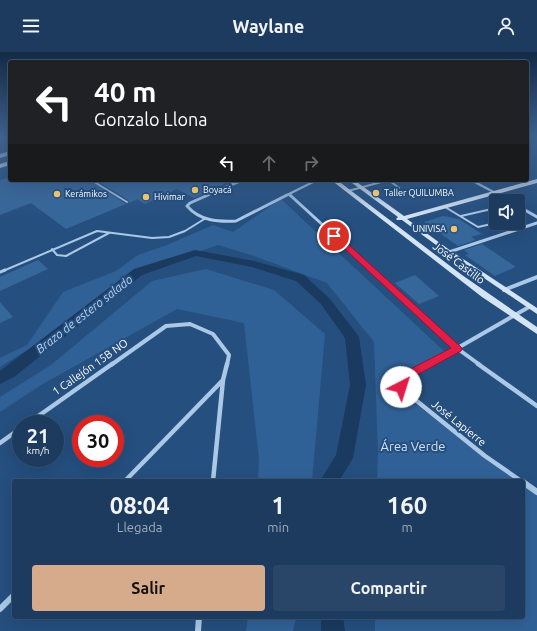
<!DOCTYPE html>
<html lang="es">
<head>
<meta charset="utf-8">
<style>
  :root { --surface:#1c3b5f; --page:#294668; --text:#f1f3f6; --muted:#a0adbd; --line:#3a5574; --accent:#d6ab8b }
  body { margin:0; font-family:Ubuntu,sans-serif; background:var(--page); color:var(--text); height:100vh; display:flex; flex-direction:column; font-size:15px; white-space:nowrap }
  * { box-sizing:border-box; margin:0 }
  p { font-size:13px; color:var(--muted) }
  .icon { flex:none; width:22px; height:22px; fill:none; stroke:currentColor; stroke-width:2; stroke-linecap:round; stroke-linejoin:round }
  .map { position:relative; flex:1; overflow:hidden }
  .details { position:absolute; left:12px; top:427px; width:513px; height:140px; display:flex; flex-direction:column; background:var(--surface); border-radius:4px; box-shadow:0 4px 16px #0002,0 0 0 1px var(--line) }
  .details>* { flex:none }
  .top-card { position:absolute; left:8px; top:8px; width:521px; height:122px; border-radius:4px; box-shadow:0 4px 16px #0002,0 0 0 1px var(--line); background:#202124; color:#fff; overflow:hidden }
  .buttons { position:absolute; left:489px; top:142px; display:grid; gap:8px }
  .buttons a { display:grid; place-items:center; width:36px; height:36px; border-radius:4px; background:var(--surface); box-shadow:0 4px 16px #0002,0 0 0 1px var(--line); font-size:20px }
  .speed { position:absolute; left:12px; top:363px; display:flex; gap:8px; font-size:20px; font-weight:700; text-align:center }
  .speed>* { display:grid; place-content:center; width:52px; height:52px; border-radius:50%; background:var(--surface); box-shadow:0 4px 16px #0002,0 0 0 1px var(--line); line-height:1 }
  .speed small { font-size:10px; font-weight:400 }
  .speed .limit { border:6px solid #d22; background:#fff; color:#111 }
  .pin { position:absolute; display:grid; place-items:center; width:34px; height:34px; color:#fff; margin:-17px; border:2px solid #fff; border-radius:50%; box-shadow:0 1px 4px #0007 }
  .me { position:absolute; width:44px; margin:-22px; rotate:40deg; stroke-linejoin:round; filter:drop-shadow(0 0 3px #0008) }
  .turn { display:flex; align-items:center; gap:14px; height:84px; padding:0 20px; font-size:18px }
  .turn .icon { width:52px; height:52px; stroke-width:2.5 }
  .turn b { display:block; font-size:28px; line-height:34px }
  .lanes { display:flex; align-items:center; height:38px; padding:0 20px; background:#0003; justify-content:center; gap:20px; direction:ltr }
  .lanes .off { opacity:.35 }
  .eta { display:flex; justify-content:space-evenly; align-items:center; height:68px; text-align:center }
  .eta b { font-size:24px; font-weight:600; line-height:28px }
  .primary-button { display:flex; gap:8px; margin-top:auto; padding:8px 20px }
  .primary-button a { flex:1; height:46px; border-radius:4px; background:var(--accent); color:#111; font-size:16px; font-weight:600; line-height:46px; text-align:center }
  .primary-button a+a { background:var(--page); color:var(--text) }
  header { display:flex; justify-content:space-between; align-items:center; height:52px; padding:0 20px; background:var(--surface); font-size:18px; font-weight:600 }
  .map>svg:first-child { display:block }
  .green { fill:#306196 }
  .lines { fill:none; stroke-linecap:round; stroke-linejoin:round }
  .canal { fill:#1a3a5f; fill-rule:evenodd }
  .building { fill:#36679b }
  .lane-far1 { stroke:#abc8e6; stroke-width:2 }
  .lane { stroke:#abc8e6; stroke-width:3 }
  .street-far4 { stroke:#abc8e6; stroke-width:2.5 }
  .street-far3 { stroke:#abc8e6; stroke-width:3 }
  .street-far2 { stroke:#abc8e6; stroke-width:4 }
  .street-far1 { stroke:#abc8e6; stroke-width:4.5 }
  .street { stroke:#abc8e6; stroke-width:6 }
  .secondary { fill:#d5e4f5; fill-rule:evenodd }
  .primary { fill:#ecf3fd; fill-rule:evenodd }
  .route { fill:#e11d48; stroke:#92132f }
  .poi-dot { fill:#efc670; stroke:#254f7f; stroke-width:1.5 }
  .labels { text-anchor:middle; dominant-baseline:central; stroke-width:4; stroke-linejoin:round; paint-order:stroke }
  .far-poi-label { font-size:9px; fill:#fff; stroke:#254f7f; text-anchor:start }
  .street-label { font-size:11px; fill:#fff; stroke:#254f7f }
  .water-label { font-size:12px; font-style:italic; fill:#b7d2ed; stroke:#254f7f }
  .near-park-label { font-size:13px; fill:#cee1f5; stroke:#254f7f }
</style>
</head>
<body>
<header><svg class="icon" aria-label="menu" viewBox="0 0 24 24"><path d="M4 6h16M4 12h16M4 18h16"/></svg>Waylane<svg class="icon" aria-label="person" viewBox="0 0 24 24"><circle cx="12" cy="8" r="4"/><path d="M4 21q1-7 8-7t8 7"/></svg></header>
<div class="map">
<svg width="537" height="579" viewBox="0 0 537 579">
  <rect width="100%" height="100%" fill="#254f7f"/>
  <path class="green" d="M281,147L447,302L383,329L522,429H377L378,401L374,290L327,231L251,203L218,193L131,223L72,270L0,315V306L27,293L63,240L116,219L138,203L167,193L213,173L233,180Z
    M206,217L274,238L325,282L312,429H258L259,407L244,271L177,257L41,333L0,360V345L51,313L152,229Z
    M523,429L537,439V579H375V565H523Z
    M248,565H296L293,579H246Z"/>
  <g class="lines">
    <path class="canal" d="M195,198L254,209L304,223L329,246L357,282L359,285L366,333L353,406L339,429H320L336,403L350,333L345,286L321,252L296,229L252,215L196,204L142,223L14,325L0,332V319L134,217Z
      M321,565H343L345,579H321Z"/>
  </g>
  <path class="building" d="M10,125V128H89L126,152L66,177L31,151L0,163V128Z
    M96,128H233L194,146L177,137L145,152L137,147L129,151L128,148Z
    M443,164L459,167L482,182L471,185L476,188L458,194L424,170Z
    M482,192L516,215L495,224L465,203L469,202L464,198Z
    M38,208L48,217L0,239V225Z
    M415,223L439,244L419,252L395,231Z
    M0,250L13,265L0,271Z"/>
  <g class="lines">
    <path class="lane-far1" d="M91,128L127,150
      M348,139L385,129H390L399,136
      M445,155L478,175L496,171
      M461,164L496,156
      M52,197L57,203L66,204L109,181
      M3,219L97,179L152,186L169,185L185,179L206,166"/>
    <path class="lane" d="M0,220L5,218"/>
    <path class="street-far4" d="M471,128L501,144
      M290,143L291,144
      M205,144L243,128
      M285,144L317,128"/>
    <path class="street-far3" d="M208,143L190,151L187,154C200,169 218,170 236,169L287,143
      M290,143L373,219
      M499,143L510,149
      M518,154L537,165
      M449,200L537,171"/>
    <path class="street-far2" d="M372,218L458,297L480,313
      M504,238L537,225
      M111,313L166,274L190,272L213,282L229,303L227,313
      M428,313L529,255"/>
    <path class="street-far1" d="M430,312L405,325L400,331L403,338L485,404L521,429
      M478,312L537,354
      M27,372L112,312
      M0,391L21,376
      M125,429L223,328
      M213,429L223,328L227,312"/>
    <path class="street" d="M523,430L537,440
      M0,557L14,543
      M198,579L199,565"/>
    <path class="secondary" d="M537,127V131L407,167L451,199L537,256V262L447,201L402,168H397L396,167L398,165L348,128H354L404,164Z
      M331,128H337L462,223L537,275V282L482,245Z"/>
    <path class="primary" d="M10,99V103L0,106V102Z
      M10,109V113L0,116V112Z"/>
  </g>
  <linearGradient id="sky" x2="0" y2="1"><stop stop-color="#142b46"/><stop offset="0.51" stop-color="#406390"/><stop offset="1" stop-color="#406390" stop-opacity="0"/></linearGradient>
  <rect width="537" height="166" fill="url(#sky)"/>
  <path class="route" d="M332,182H337L461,295L462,297L461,299L408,328L404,337H397L396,329L401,322L451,296L332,185Z"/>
  <g class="poi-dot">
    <circle cx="195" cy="138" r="4"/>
    <circle cx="376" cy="141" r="4"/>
    <circle cx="57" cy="142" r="4"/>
    <circle cx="146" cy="145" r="4"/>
    <circle cx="454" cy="177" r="4"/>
  </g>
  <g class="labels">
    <g class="far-poi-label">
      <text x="203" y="138">Boyacá</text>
      <text x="384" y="141">Taller QUILUMBA</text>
      <text x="65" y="142">Kerámikos</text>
      <text x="154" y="145">Hivimar</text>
      <text x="446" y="177" text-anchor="end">UNIVISA</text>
    </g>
    <g class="street-label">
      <text transform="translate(459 211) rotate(37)">José Castillo</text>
      <text transform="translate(90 315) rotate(-35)">1 Callejón 15B NO</text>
      <text transform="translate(459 371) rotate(39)">José Lapierre</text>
    </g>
    <g class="water-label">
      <text transform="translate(84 262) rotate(-38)">Brazo de estero salado</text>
    </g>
    <g class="near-park-label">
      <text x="413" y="394">Área Verde</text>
    </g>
  </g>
</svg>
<div class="buttons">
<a><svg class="icon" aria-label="sound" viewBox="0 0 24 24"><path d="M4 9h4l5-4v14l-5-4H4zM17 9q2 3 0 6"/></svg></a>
</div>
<div class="speed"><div>21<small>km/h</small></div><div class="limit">30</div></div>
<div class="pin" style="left:334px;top:184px;background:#d93025"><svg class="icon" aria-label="arrive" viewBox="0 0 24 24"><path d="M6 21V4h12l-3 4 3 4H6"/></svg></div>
<svg class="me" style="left:401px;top:335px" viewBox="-20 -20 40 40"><circle r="19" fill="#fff"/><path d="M0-13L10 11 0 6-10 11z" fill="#e11d48"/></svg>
<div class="top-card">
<div class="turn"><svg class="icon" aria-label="left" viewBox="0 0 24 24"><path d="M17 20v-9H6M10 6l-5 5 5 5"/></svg><div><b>40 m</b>Gonzalo Llona</div></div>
<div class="lanes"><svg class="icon" aria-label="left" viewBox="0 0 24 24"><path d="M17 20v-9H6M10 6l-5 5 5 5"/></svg><svg class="icon off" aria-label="ahead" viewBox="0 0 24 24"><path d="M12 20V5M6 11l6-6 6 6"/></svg><svg class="icon off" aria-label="right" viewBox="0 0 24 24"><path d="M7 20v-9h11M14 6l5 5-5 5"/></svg></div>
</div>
<section class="details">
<div class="eta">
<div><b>08:04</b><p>Llegada</p></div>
<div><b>1</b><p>min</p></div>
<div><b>160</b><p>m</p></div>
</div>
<div class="primary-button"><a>Salir</a><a>Compartir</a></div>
</section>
</div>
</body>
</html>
